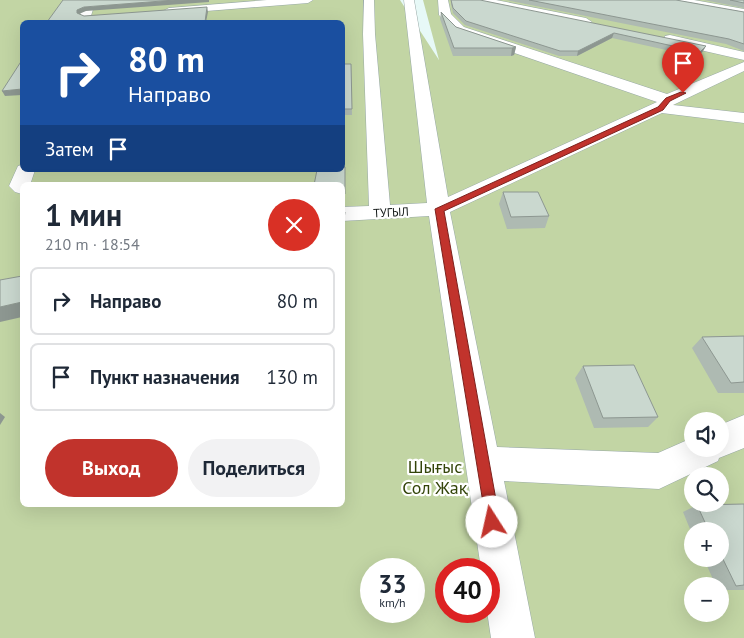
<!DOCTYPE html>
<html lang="ru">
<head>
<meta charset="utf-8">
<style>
  :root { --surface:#fff; --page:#f2f2f3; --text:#1f2937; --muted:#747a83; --line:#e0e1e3; --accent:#c1332c }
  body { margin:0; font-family:"PT Sans",sans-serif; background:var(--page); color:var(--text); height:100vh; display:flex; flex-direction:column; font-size:19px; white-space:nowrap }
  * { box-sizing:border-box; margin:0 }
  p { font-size:16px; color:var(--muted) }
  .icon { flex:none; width:28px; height:28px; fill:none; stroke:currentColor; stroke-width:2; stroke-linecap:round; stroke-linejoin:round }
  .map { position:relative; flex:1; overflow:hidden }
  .panel { position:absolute; left:20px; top:182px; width:325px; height:325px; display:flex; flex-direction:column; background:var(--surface); border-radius:8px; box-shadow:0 5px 20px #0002 }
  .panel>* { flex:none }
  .guide { position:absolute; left:20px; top:20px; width:325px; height:152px; border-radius:8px; box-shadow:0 5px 20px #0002; background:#1a4fa0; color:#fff; overflow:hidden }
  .buttons { position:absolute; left:684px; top:412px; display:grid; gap:10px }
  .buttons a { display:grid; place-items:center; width:45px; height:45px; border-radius:50%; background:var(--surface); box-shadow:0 5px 20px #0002; font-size:25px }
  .speed { position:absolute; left:360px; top:558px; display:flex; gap:10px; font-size:25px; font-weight:700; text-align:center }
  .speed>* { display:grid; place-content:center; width:65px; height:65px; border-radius:50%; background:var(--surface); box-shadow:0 5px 20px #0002; line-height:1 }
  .speed small { font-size:12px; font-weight:400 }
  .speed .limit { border:8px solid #d22; background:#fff; color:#111 }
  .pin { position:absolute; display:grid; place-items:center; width:42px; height:42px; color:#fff; margin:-51px -21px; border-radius:50% 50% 50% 0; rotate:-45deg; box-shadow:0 0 5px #0007 }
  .pin .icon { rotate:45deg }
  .me { position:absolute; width:55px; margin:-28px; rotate:350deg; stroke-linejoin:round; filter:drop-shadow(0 0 4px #0008) }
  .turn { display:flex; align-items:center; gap:18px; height:105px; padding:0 25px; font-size:22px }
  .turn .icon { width:65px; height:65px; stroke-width:2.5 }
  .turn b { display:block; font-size:35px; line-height:42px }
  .then { display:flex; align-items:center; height:48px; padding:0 25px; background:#0003; gap:10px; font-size:19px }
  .round { display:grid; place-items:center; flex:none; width:52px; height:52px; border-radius:26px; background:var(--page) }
  .summary { display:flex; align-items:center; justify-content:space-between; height:85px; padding:0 25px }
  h1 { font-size:30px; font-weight:700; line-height:38px }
  .button { display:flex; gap:10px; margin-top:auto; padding:10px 25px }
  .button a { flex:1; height:58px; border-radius:30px; background:var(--accent); color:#fff; font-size:20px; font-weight:700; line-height:58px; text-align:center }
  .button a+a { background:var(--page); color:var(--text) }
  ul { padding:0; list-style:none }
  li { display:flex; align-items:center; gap:15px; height:68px; margin:0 10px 8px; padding:0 15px; border:2px solid var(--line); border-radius:8px }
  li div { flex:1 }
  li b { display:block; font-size:19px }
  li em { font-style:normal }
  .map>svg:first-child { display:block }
  .green { fill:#c2d5a4; fill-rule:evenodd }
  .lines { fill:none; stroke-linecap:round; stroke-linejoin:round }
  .minor-casing { stroke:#98a9a7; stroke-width:1 }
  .minor { fill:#fff; fill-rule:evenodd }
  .wall { fill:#aebab2 }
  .shaded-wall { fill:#8d9791 }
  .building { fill:#cad8cf; stroke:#8d9791 }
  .route { fill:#c1332c; stroke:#7d211d }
  .labels { text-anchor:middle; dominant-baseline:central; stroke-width:4.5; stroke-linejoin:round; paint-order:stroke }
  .far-street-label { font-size:12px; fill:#101615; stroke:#fff }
  .near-park-label { font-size:18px; fill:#334409; stroke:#fff }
</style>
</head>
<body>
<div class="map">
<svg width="744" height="638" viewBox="0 0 744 638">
  <rect width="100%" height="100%" fill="#e7f9f7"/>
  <path class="green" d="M0,0H400L439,60L423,0H744V638H0ZM22,22H342V170H22ZM22,185H342V505H22ZM692,421H720V449H692ZM692,476H720V504H692ZM692,531H720V559H692ZM371,569H414V611H371ZM446,569H489V611H446ZM692,586H720V614H692Z"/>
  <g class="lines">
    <defs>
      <path id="minor" d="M86,0H96L89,22H77Z
        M267,0H313L308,3L169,14L163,11L169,8Z
        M364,0H374L375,34L390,205L427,203L404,0H414L448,197L657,102L456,33L439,15L438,0H448L451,14L464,27L667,94L744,62V71L673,105L744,113V123L662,113L450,212L497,447L658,453L692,438V449H720V425L744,415V448L719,458L718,461L659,489L504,481L535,638H491L487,611H489V569H481L429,216L342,221V207L369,206L363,34Z
        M475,0H496L586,18L592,22L586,26L480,3Z
        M670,0H694L744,9V15L675,3Z
        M670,35L744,52V60L665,42L664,39L665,36Z
        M22,165V170H35L30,185H22V194L15,192L9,186L18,166Z"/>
    </defs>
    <use href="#minor" class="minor-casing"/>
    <use href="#minor" class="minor"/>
  </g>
  <path class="wall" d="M451,0L706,46L703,51L698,57L612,38L577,56H559L465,25L453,13L451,4Z
    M506,0H676L744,12V51L726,44Z
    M704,0H744V8Z
    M441,12L456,27L516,47L514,55L511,56H453L440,19Z
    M342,64H351L352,115H342Z
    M503,192L549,216L545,228L507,229L499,204Z
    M744,336V393H718L692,348L702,337Z
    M583,366L658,417L648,427L594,428L575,378Z
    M744,504V590H720V586H716L704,559H720V531H692V534L683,512L697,505Z"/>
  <path class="shaded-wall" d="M175,0H209V2L86,11L79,14L77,13V10L84,7Z
    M207,7L208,12L206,22H205Z
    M614,33L612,38L577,56L578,51Z
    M706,46L703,51L698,57L700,52Z
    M516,47L514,55L511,56L512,48Z
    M22,89V95L5,96L2,91Z
    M345,167V205L342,206V195Z
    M345,212V227L342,250V233Z
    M343,277V288L342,297Z
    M22,302V317L0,322V307Z
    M0,413L5,417L0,425Z"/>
  <path class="building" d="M63,0H175L84,7L77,10V13L84,16L207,7L205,22H47Z
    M451,0H480L706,46L700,52L614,33L578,51H560L466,21L453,8Z
    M529,0H676L744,12V44L729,39Z
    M730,0H744V3Z
    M441,12L456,27L516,47L512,48H454Z
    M22,60V89L2,91Z
    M342,64H351L352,109H342Z
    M342,167H345V194L342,195V185H314L317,170H342Z
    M503,192H538L549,216L511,217Z
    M342,211L345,212L342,233Z
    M22,276V302L0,307V280Z
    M744,336V382L731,383L702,337Z
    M634,365L658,417L603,418L583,366Z
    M744,504V585L736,586L720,553V531H709L697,505Z"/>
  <path class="route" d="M681,92L686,93L670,101L663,110L444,211L500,522L498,527L492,529L487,527L435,209L658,107L666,98Z"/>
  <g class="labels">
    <g class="far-street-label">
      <text transform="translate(391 212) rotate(-3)">ТУГЫЛ</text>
    </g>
    <g class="near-park-label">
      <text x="435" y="466">Шығыс<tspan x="435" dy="21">Сол Жақ</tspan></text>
    </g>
  </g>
</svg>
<div class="buttons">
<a><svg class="icon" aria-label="sound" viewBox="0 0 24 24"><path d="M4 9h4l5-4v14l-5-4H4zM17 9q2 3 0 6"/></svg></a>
<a><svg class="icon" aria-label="search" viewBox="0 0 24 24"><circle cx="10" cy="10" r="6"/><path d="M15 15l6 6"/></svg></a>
<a>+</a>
<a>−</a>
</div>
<div class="speed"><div>33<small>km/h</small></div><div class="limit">40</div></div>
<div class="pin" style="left:683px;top:93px;background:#d93025"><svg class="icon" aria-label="arrive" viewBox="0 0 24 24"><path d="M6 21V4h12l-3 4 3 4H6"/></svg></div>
<svg class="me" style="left:492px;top:522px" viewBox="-20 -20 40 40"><circle r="19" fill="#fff"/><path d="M0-13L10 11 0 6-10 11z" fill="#c1332c"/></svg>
<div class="guide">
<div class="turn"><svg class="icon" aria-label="right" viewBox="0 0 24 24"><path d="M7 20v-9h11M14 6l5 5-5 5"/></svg><div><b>80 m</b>Направо</div></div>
<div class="then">Затем<svg class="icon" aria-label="arrive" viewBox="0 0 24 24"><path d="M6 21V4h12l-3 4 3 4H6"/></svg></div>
</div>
<section class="panel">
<div class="summary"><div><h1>1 мин</h1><p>210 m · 18:54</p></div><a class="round" style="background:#d93025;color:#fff"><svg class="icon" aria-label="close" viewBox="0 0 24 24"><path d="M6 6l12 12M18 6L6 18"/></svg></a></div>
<ul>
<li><svg class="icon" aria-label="right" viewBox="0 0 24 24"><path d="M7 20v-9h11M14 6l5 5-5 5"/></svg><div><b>Направо</b></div><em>80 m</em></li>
<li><svg class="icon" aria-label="arrive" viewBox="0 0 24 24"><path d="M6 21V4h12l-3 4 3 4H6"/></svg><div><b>Пункт назначения</b></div><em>130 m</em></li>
</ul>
<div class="button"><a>Выход</a><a>Поделиться</a></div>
</section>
</div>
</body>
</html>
